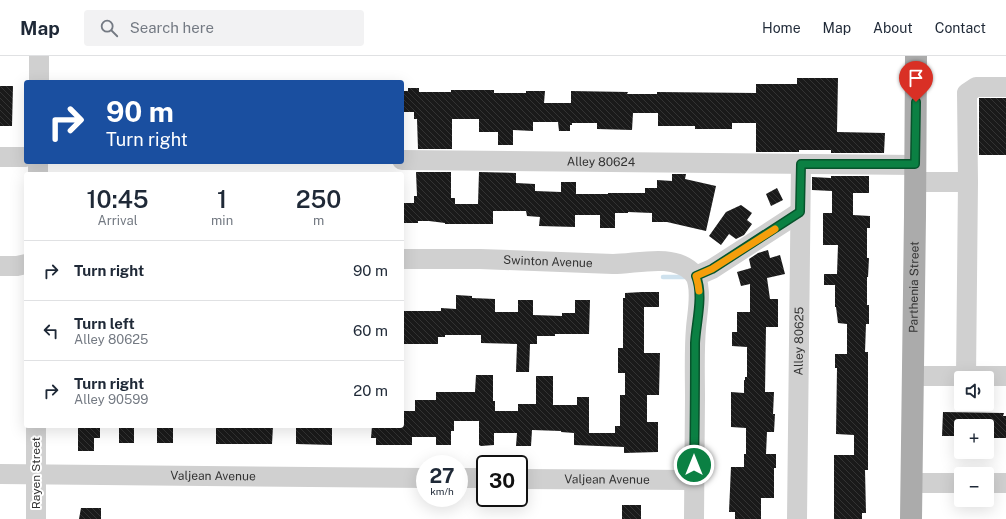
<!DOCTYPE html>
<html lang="en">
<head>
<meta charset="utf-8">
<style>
  :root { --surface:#fff; --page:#f2f2f3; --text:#1f2937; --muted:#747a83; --line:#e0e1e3 }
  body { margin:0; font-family:"Public Sans",sans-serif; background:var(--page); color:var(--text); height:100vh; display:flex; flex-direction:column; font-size:15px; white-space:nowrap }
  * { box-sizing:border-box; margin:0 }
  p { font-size:13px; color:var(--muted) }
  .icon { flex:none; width:22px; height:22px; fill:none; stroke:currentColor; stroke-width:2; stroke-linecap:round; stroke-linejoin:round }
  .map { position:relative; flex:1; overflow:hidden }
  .panel { position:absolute; left:24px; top:116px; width:380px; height:256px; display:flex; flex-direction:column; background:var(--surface); border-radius:4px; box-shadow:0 4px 16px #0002 }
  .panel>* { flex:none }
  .top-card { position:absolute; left:24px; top:24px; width:380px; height:84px; border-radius:4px; box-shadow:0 4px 16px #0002; background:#1a4fa0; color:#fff; overflow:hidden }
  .buttons { position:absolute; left:954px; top:315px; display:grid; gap:8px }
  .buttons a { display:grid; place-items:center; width:40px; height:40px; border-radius:4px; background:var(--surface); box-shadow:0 4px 16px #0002; font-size:20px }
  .speed { position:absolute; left:416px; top:399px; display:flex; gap:8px; font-size:20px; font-weight:700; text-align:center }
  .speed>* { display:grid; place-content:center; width:52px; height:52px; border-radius:50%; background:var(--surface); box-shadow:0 4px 16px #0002; line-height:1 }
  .speed small { font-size:10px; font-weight:400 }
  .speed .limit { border:2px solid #111; border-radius:6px; background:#fff; color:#111 }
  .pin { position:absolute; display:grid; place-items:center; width:34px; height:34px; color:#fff; margin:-41px -17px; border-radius:50% 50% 50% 0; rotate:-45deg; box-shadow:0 0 4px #0007 }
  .pin .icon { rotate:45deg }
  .me { position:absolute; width:44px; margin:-22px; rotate:0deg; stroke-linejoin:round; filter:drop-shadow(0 0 3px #0008) }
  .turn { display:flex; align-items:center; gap:14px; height:84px; padding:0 16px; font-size:18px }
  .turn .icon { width:52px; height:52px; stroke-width:2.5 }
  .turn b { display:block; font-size:28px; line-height:34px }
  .eta { display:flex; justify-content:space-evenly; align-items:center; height:68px; text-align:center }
  .eta b { font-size:24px; font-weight:600; line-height:28px }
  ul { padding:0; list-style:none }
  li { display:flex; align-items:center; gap:12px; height:60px; padding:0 16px; border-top:1px solid var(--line) }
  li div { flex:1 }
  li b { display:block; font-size:15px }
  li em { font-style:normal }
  header { display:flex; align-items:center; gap:24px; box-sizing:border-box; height:56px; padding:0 20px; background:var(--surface); border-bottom:1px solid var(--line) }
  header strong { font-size:19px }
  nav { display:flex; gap:22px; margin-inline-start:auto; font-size:14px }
  .search { width:280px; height:36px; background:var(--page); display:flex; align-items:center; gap:10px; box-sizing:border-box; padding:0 14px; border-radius:4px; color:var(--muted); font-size:15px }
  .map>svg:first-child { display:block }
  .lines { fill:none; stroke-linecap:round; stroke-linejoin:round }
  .stream { stroke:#cfe2ee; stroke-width:4.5 }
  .building { fill:url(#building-back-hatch) }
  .minor { stroke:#d0d0d0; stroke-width:20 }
  .major { stroke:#ababab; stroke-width:22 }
  .route-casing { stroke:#07532c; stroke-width:10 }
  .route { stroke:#0b8043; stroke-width:7 }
  .slow { stroke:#f59e0b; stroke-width:7 }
  .labels { text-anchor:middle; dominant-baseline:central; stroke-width:4; stroke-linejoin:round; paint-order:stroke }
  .street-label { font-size:12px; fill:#333; stroke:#fff }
</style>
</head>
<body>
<header>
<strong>Map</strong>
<div class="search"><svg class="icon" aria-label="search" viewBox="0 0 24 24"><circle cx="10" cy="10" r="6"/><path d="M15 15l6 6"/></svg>Search here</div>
<nav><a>Home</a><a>Map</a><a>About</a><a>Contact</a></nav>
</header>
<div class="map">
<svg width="1006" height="463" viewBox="0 0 1006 463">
  <defs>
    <pattern id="building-back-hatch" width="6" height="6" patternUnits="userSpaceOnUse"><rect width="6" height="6" fill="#1a1a1a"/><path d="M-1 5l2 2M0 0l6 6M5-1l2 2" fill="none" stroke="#333"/></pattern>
  </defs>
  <rect width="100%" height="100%" fill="#fff"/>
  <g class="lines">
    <path class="stream" d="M663,221H689"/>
  </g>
  <path class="building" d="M797,22H838L837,76L885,77L884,97H831V94H799V96H756V67H732V73H695V70H658V57H633L632,74L597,73V67H572V69H570V75H559L558,66H533V75L513,74V89H498V76H479V63H452V93H418L417,63H414V56H402V35H408V32H419V36H451V34H494V37H526V35H545L544,47H571V35L628,36L627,38H657V36L756,37V28H797Z
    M0,30H13L12,70H0Z
    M979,42H1006V99H979Z
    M416,116H451V142H455V148H478L479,116L516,117V127L535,128V135L561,136V126H576V138H608V137H645V132H657V124L672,125V118H686L685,123L716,130L706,175L667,166H652V157L628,156V157H615V172H600V159H575V171L539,170L540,161L527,160L526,155H493V168H445V167L429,165H418V167H402V147H414V140H417Z
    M831,120H869V137H853V159L870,160V172H867V202H869L868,221H867V249H869V268H866L865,296H868V414H865L866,457H862V463H834V399H854V379L836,378L837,312H835V298H847V268L838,267L836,251H835V229H824V218H837L838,189H823V157H832V135L812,134V121L831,122Z
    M777,132L783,144L771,150L766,138Z
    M741,149L752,157L747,164L752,168L744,179L736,183L729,178L721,189L709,180L726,156Z
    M768,194L770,202L780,199L785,218L767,222L770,243H778V271H766L765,336H774L773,358H775L774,376H767L766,398H776V412H774V442H761V463H735V456H729L731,411H744V398H746V372L731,371V336L744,337V324H745V321H747V291L732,290V276H737V256H750V228L741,230L737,216L751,212L749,203L758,197Z
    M642,236H659V251H644V297H660L659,339H647V366H658V396L624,397V391L574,389V377L561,376V375L532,374L531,390H516L517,377H494V389L481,390L479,389V365H454V375H451V389H436V381H412V389H376V382H371L372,370H402V355H415V344H436V336H475L476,319H493V345H495V355H518V348H536V320H553V349H577V341H589V377H615V370H620V339H625V317H618V292H623V242H625V237Z
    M456,239L472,240V242L495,243V256H518V244H533V259L562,260V257H575V244H590L589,278H555V280H537V288H530L529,316H516L517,288L481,287V279H445V281H438V288H402V255H441V252L456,253Z
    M943,356L1004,357L1003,360H1006V382H987V370H961V380H942Z
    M78,370H100V382H94V395H78Z
    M122,370H134V387H119V371H122Z
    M157,370H173V387H157Z
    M216,370H273L272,388H216Z
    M296,370H332V389L296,388Z
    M622,449H641V463H622Z
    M81,452H101V463H79Z"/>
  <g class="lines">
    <g class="minor">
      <path d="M39,26V0"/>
      <path d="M0,101H26"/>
      <path id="s1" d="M402,104L915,109"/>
      <path d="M38,106V118"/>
      <path d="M915,126H968"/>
      <path id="s2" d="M402,203H480L613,208C637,208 672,197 692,216C704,227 697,257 696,272C694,295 695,318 695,342C695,382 694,423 694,463"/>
      <path d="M0,210H17L26,208"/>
      <path d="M696,220L712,213L800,156"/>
      <path d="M913,320H1006"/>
      <path d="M966,321L968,126L967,37L976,31H1006"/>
      <path id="s3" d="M0,418L425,422"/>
      <path d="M459,422H485"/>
      <path id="s4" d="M519,423L694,424"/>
      <path d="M911,427H961"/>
      <path d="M987,427H1006"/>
      <path d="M36,463V370"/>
      <path id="s5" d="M797,463L801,108"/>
    </g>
    <path class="major" id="s6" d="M911,463L915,160L916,0"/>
  </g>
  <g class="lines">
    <defs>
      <path id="route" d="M694,409C695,368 695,328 695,287C696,266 704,240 696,220L712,213L800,156L801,108H915L916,46"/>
    </defs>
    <use href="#route" class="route-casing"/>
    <use href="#route" class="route"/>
    <path class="slow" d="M699,235L698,228L696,220L712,213L775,173"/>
  </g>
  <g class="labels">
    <g class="street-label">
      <text stroke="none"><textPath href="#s1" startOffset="199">Alley 80624</textPath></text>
      <text stroke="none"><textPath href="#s2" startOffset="146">Swinton Avenue</textPath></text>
      <text stroke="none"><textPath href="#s6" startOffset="232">Parthenia Street</textPath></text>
      <text stroke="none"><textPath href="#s5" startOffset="178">Alley 80625</textPath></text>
      <text transform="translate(36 417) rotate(-90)">Rayen Street</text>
      <text stroke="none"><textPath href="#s3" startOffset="213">Valjean Avenue</textPath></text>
      <text stroke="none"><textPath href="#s4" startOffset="88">Valjean Avenue</textPath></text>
    </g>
  </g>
</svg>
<div class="buttons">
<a><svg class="icon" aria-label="sound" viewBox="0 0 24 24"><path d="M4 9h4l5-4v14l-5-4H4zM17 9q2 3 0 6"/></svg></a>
<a>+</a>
<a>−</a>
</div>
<div class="speed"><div>27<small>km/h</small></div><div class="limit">30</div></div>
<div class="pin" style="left:916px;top:46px;background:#d93025"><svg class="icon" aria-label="arrive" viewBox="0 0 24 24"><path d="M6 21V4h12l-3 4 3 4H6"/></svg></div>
<svg class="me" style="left:694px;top:409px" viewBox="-20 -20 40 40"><circle r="17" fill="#0b8043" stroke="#fff" stroke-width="3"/><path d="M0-11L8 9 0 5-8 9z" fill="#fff"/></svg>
<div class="top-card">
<div class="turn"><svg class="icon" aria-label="right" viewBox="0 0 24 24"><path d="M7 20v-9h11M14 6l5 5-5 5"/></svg><div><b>90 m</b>Turn right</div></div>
</div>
<section class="panel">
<div class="eta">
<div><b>10:45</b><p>Arrival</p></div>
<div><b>1</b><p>min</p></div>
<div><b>250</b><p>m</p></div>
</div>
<ul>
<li><svg class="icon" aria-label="right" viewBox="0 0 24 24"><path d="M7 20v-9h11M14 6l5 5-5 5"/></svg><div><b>Turn right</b></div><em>90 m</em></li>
<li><svg class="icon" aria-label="left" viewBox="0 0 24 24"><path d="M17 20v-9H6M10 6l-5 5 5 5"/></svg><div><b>Turn left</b><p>Alley 80625</p></div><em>60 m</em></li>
<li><svg class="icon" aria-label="right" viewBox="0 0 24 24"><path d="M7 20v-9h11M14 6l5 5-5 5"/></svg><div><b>Turn right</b><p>Alley 90599</p></div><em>20 m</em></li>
</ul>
</section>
</div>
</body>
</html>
